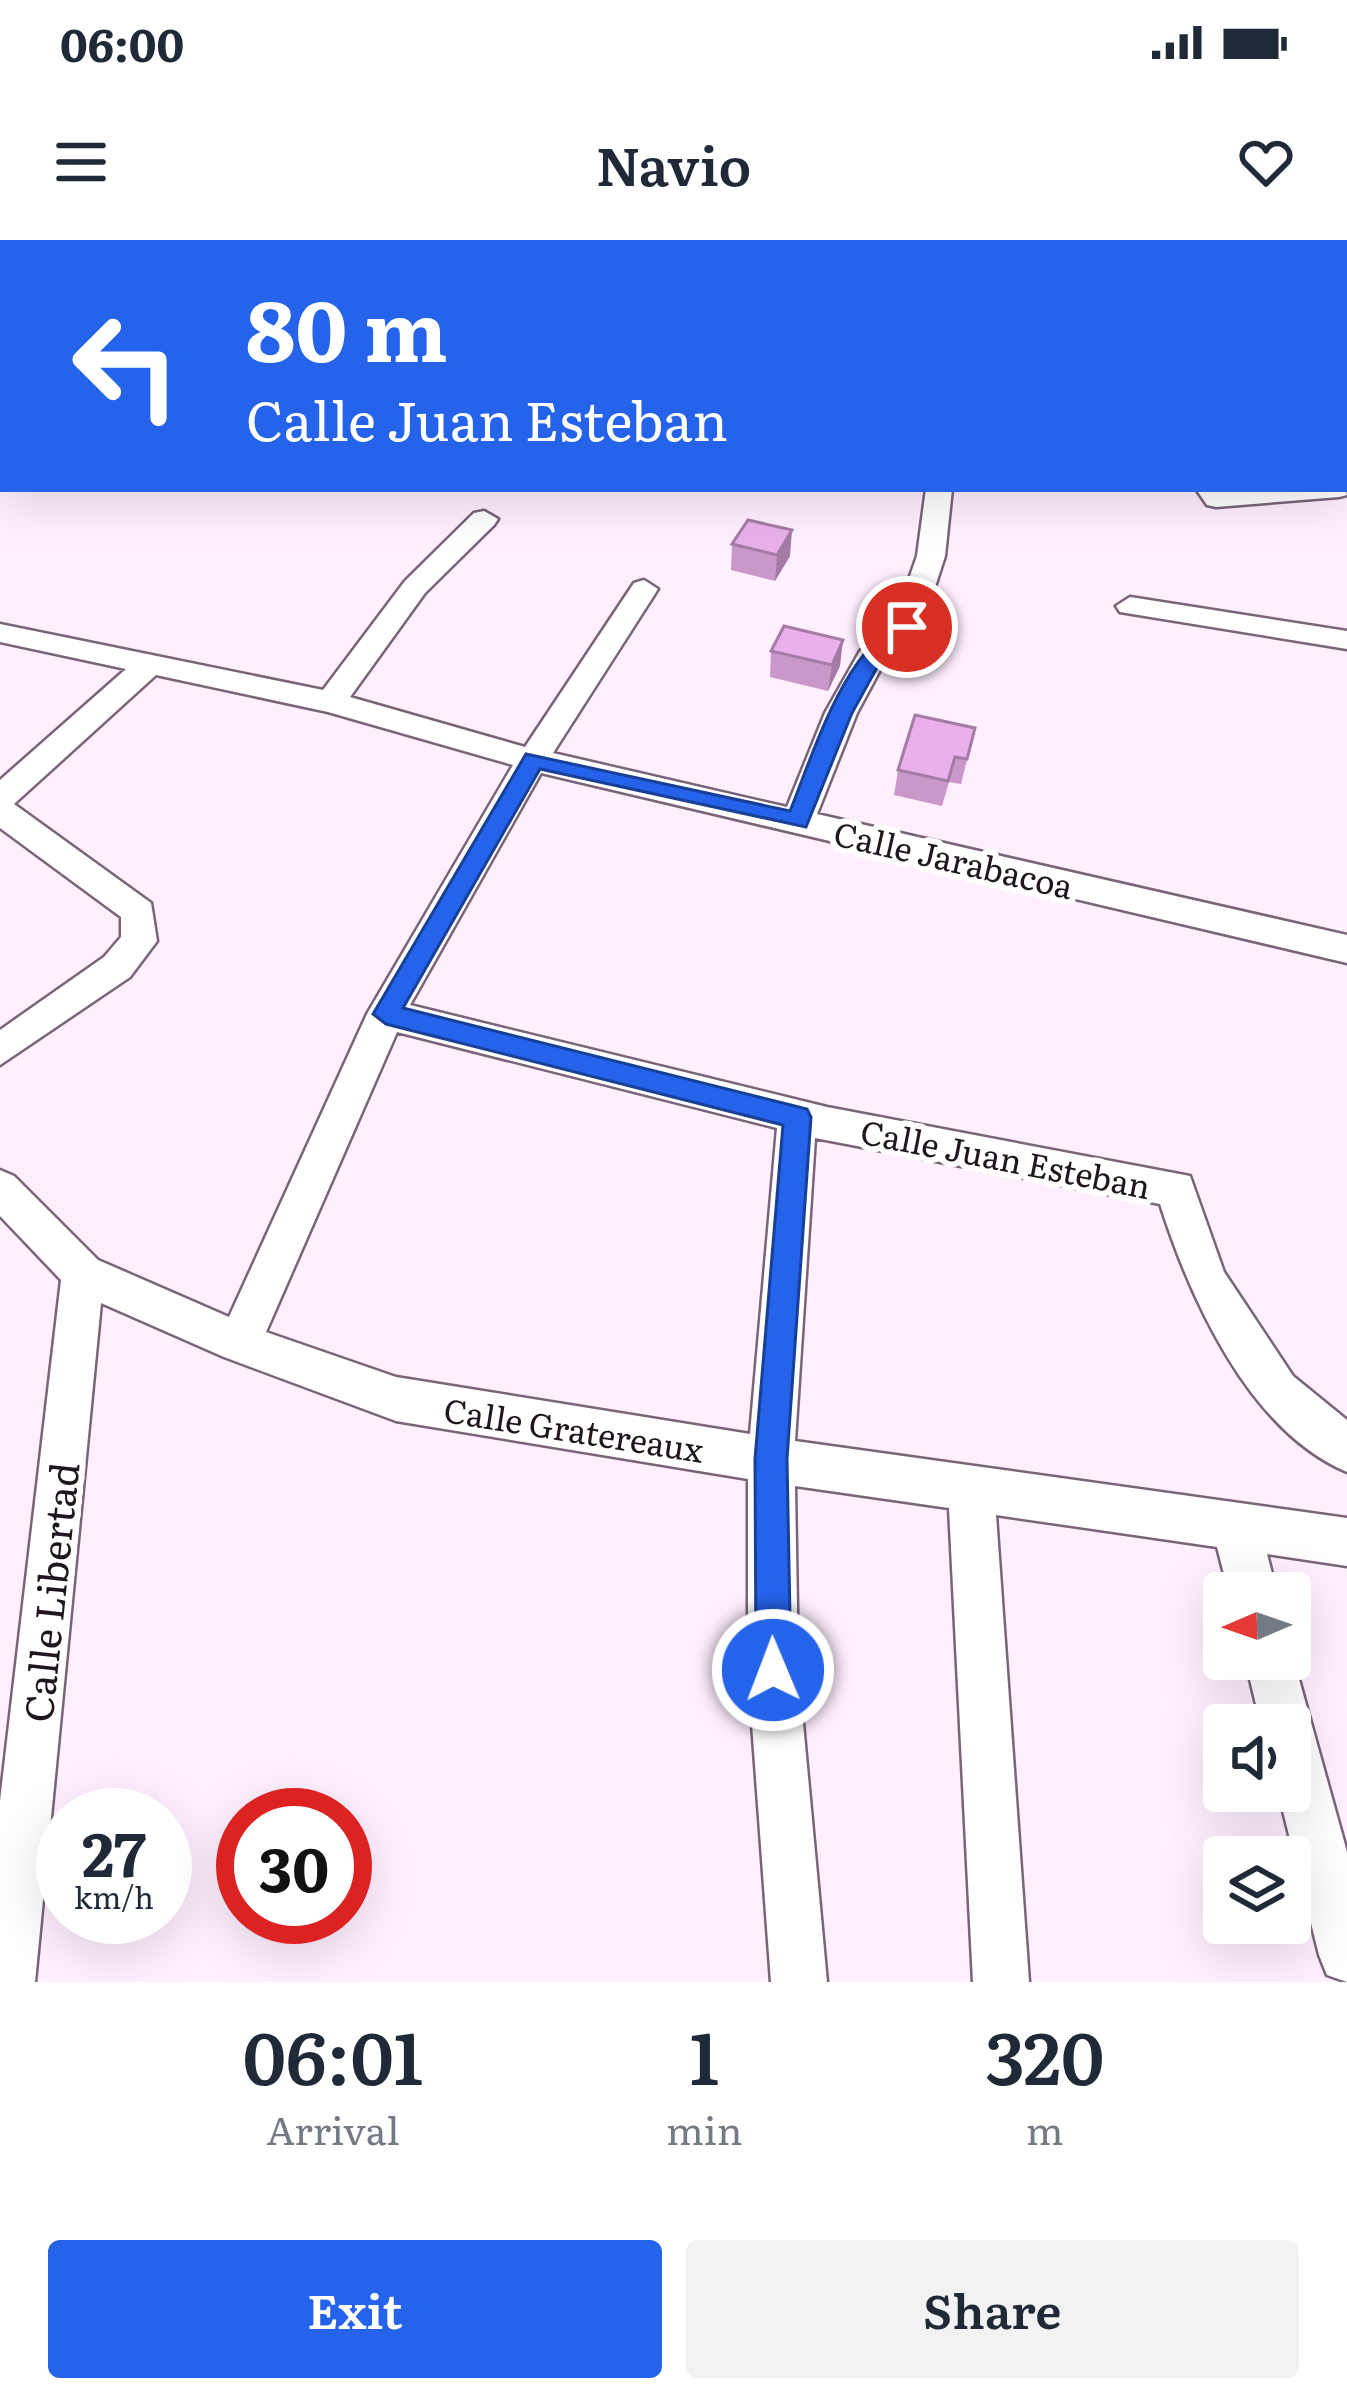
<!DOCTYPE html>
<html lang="en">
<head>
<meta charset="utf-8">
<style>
  :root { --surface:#fff; --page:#f2f2f3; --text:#1f2937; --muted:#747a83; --accent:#2563eb }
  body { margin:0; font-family:Literata,serif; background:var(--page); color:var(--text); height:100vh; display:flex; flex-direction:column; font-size:45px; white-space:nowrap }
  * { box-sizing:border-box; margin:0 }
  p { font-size:39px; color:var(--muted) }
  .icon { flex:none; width:66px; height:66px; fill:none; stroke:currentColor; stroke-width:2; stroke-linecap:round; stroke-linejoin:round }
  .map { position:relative; height:1742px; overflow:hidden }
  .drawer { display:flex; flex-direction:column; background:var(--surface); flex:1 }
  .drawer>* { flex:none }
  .guide { position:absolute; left:0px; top:0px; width:1347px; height:252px; box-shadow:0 12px 48px #0002; background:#2563eb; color:#fff; overflow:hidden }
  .needle { width:78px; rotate:268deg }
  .controls { position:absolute; left:1203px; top:1332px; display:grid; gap:24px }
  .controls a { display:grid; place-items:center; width:108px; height:108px; border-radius:12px; background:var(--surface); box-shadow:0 12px 48px #0002; font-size:60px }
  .speed { position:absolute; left:36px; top:1548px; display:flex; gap:24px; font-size:60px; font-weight:700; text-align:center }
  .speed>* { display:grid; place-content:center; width:156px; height:156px; border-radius:50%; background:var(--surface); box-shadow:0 12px 48px #0002; line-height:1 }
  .speed small { font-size:30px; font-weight:400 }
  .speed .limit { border:18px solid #d22; background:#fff; color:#111 }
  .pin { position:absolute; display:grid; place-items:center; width:102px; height:102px; color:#fff; margin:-51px; border:6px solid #fff; border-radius:50%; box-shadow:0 3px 12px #0007 }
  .me { position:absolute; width:132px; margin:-66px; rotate:359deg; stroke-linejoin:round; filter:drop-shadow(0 0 9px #0008) }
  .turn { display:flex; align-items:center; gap:42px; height:252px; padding:0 48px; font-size:54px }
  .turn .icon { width:156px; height:156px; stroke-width:2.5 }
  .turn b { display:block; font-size:84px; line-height:102px }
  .eta { display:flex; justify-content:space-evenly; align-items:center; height:204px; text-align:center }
  .eta b { font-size:72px; font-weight:600; line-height:84px }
  .button { display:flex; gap:24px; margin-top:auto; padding:24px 48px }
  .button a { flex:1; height:138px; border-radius:12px; background:var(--accent); color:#fff; font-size:48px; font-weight:600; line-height:138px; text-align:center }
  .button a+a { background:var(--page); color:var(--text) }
  .status { display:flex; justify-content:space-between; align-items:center; height:84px; padding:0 60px; background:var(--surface); direction:ltr }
  .status svg { height:33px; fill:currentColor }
  header { display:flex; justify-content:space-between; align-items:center; height:156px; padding:0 48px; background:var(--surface); font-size:54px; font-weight:600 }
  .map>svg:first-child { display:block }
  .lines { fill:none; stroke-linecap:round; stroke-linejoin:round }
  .minor-casing { stroke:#7a647a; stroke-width:5 }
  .minor { fill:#fff; fill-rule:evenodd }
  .wall { fill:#c997ca }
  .shaded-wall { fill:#a47ba4 }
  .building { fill:#eab0eb; stroke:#a47ba4; stroke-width:3 }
  .route { fill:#2563eb; stroke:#184099; stroke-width:3 }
  .labels { text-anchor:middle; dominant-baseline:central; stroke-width:12; stroke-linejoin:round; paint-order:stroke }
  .street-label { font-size:33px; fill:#1f161f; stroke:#fff }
  .near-street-label { font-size:39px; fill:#1f161f; stroke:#fff }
</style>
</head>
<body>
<div class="status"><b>06:00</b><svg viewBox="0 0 49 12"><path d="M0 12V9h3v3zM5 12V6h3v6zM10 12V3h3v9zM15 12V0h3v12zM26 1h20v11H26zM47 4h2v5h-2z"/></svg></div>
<header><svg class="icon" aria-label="menu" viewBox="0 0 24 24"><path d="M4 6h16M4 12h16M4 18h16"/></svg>Navio<svg class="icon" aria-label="heart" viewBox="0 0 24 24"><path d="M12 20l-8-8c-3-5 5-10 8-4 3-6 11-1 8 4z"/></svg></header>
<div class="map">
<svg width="1347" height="1742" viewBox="0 0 1347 1742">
  <rect width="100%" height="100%" fill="#ffefff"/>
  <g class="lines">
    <defs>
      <path id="minor" d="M33,0H58L60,3H35Z
        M430,0H498L428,3Z
        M564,0H586V3H564Z
        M732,0H754V3H732Z
        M893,0H915L916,3H894Z
        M3,61V75L0,76V62Z
        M1344,76H1347V90H1344Z
        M3,121V135L0,136V122Z
        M0,219H3V235H0Z
        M1344,242L1347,255L1339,257L1216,267L1207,265L1196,249H1344Z
        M926,249H952L945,316L922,387L887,417L857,473L817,574L1347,695V723L541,533L410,765L827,867L1190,936L1224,1032L1293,1136L1347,1180V1232C1249,1191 1190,1058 1160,964L815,898L795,1201L1347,1278V1326L1267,1314L1277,1353H1229L1217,1307L996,1275L1029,1742H973L949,1268L795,1246L798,1429L827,1742H771L748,1429V1239L396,1181L224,1117L101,1063L35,1742H0V1561L61,1040L0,976V930L14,936L98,1020L229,1077L367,774L513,525L328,472L156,435L14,564L151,663L157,701L130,737L0,825V790L104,717L121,697V677L0,588V540L126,429L0,402V384L323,450L405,341L474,273L484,271L498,279L494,285L425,353L350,457L525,507L634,343L644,340L658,349L553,513L787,567L825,473L860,411L894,382L917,316ZM397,792L777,888L750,1194L396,1137L266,1092Z
        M1130,357L1347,391V409L1120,372L1116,366Z
        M1290,1407L1347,1612V1742L1327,1735L1319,1715L1278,1551H1290V1485H1261L1245,1419H1290Z"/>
    </defs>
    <use href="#minor" class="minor-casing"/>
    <use href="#minor" class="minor"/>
  </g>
  <path class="wall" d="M732,304L790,316L775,341L731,330Z
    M771,411L840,426L828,451L770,437Z
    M975,488L961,544L949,542L942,566L894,555L898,530Z"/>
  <path class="shaded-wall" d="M792,290L790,316L775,341L777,315Z
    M843,400L840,426L828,451L832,425Z"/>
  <path class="building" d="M748,280L792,290L777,315L732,304Z
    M784,386L843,400L832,425L771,411Z
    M915,475L975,488L967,519L955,517L948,541L898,530Z"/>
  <path class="route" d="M907,381L917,387L884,415L852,473L806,587L540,529L403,768L807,869L811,877L787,1219L791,1430L786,1442L773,1447L761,1442L756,1430L755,1219L783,885L386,784L373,774L526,514L790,571C813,515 846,402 907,381Z"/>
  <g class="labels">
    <g class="street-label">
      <text transform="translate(954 618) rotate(13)">Calle Jarabacoa</text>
      <text transform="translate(1006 917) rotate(11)">Calle Juan Esteban</text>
      <text transform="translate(574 1188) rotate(9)">Calle Gratereaux</text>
    </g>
    <g class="near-street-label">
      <text transform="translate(49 1352) rotate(-84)">Calle Libertad</text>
    </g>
  </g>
</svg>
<div class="controls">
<a><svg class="needle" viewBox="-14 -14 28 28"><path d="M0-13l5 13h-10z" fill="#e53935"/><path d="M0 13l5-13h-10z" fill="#747a83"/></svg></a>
<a><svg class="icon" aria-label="sound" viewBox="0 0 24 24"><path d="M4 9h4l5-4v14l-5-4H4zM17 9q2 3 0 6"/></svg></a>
<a><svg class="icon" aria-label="layers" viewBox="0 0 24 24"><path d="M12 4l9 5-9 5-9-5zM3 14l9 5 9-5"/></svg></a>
</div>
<div class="speed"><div>27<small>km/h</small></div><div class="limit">30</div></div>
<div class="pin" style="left:907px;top:387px;background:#d93025"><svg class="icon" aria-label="arrive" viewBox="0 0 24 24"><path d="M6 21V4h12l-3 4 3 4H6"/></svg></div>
<svg class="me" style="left:773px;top:1430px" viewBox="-20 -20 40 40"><circle r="17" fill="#2563eb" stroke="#fff" stroke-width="3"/><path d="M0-11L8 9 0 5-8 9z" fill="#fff"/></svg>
<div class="guide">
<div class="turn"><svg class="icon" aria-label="left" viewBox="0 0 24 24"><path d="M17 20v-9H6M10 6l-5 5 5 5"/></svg><div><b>80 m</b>Calle Juan Esteban</div></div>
</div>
</div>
<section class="drawer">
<div class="eta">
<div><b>06:01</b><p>Arrival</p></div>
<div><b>1</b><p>min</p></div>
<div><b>320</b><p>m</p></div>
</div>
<div class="button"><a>Exit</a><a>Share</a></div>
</section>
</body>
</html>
